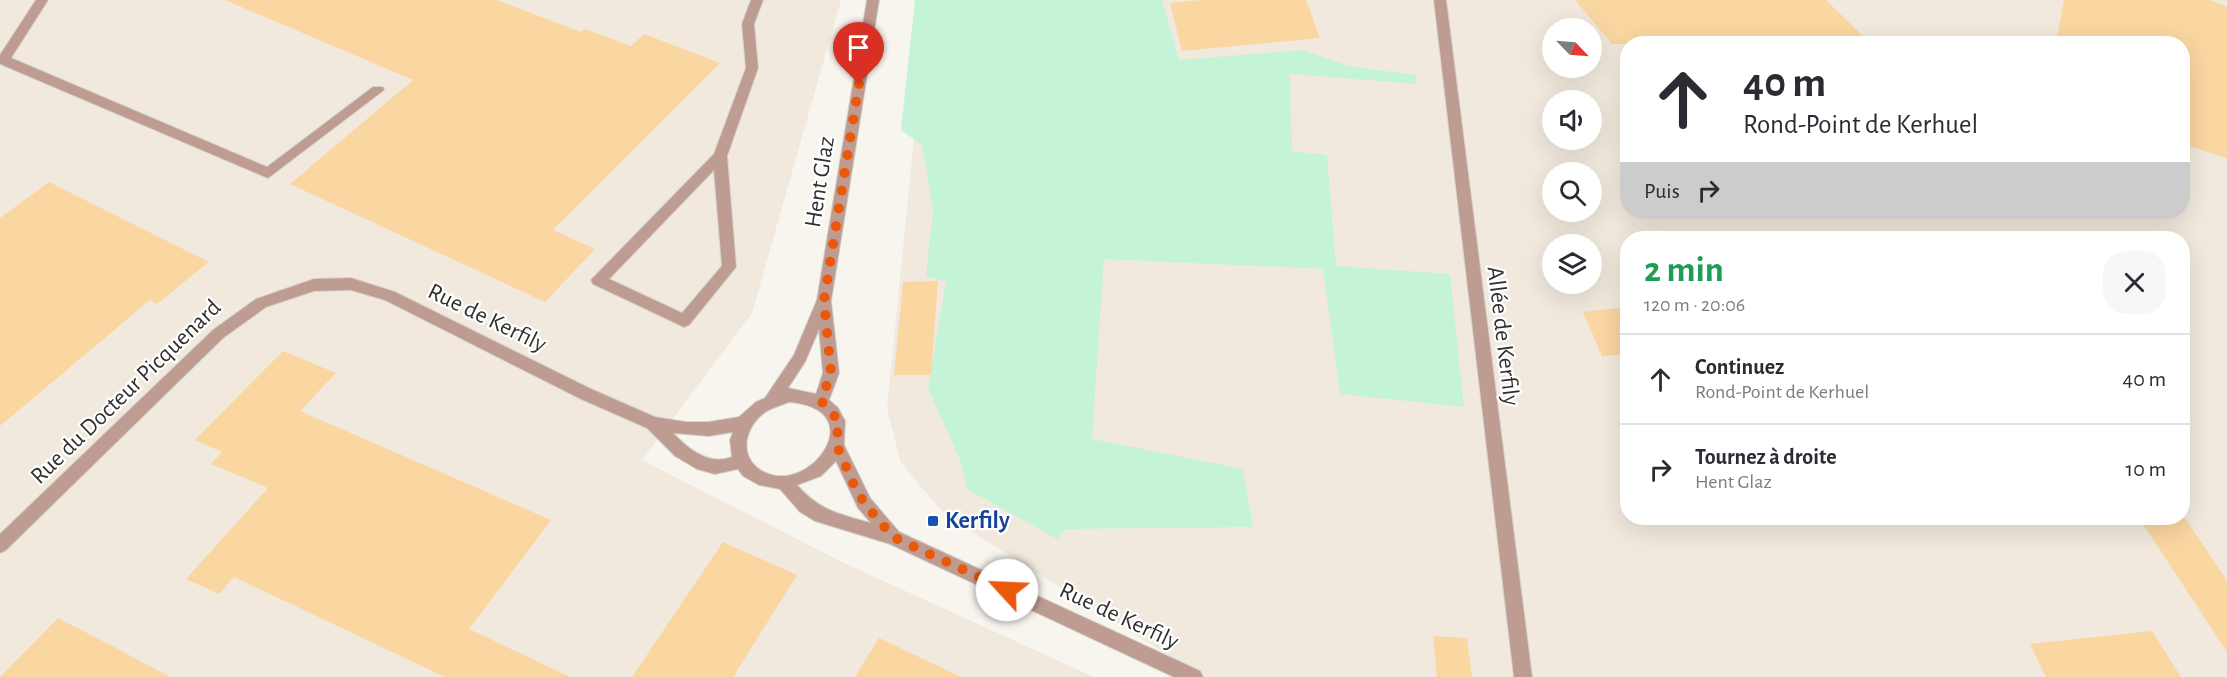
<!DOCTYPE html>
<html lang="fr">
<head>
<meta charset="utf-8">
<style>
  :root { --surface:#fff; --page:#f7f7f7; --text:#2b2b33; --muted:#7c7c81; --line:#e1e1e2 }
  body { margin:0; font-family:"Alegreya Sans",sans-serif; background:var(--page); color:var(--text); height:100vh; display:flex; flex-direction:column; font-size:22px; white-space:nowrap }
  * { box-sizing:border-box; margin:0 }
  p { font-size:20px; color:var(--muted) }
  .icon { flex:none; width:33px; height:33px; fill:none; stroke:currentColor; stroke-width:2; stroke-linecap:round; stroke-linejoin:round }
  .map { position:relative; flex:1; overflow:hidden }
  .side { position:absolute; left:1620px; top:231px; width:570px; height:294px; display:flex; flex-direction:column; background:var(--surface); border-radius:24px; box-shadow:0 6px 24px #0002 }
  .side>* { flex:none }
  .hud { position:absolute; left:1620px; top:36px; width:570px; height:183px; border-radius:24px; box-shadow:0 6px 24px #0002; background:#fff; color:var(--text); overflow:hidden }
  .needle { width:39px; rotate:115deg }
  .tools { position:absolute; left:1542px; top:18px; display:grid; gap:12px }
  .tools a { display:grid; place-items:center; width:60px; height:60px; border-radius:50%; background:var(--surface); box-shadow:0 6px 24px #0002; font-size:30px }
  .pin { position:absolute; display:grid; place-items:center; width:51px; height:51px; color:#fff; margin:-62px -26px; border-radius:50% 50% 50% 0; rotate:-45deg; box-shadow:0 0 6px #0007 }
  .pin .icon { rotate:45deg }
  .me { position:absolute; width:66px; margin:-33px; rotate:295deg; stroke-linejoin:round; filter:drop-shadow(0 0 4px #0008) }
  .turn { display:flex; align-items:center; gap:21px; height:126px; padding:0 24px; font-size:27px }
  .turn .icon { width:78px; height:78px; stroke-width:2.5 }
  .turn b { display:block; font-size:42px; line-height:51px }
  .then { display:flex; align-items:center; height:57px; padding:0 24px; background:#0003; gap:12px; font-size:22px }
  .round { display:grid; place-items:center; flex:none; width:63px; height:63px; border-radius:24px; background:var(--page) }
  .overview { display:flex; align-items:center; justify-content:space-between; height:102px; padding:0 24px }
  h1 { font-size:36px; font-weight:700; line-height:45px; color:#1e9e55 }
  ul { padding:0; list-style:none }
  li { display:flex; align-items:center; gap:18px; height:90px; padding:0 24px; border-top:2px solid var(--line) }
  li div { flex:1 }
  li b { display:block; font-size:22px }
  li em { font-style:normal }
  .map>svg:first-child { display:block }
  .built { fill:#f1e9dd; fill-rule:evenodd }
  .green { fill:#c5f3d8 }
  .building { fill:#fad6a1 }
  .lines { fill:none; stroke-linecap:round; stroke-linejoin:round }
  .service-casing { stroke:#d4d2cc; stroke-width:2 }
  .minor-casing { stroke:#d4d2cc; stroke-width:2 }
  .service { fill:#bf9c92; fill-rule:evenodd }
  .minor { fill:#bf9c92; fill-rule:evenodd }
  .route { stroke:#ea580c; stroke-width:10; stroke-dasharray:0 18 }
  .transit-dot { fill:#1a4fb4; stroke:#fff; stroke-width:2 }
  .labels { text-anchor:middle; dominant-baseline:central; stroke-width:4.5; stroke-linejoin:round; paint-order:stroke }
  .street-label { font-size:24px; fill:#32302e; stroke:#fff }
  .transit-label { font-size:24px; font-weight:bold; fill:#164399; stroke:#fff; text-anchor:start }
</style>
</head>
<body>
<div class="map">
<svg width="2227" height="677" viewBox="0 0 2227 677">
  <rect width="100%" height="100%" fill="#f8f5ef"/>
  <path class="built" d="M0,0H841L752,313L642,460L842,562L1094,677H0Z
    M928,0H2227V677H1203L945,515L901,463L887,409ZM1552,28H1592V68H1552ZM1628,44H2182V212H1628ZM1552,100H1592V140H1552ZM1552,172H1592V212H1552ZM1628,238H2182V518H1628ZM1552,244H1592V284H1552Z"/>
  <path class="green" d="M915,0H1162L1179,60L1303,50L1348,66L1416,75L1417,84L1290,74L1292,151L1327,155L1336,266L1450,274L1464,407L1340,394L1323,269L1104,259L1092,439L1243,469L1253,527L1066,529L1057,539L967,489L960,460L928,388L946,281L926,276L933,209L922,145L901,130Z"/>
  <path class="building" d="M225,0H497L581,32L585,29L631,46L644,34L720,63L553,230L595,249L545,302L290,184L413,80Z
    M1201,0H1306L1320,38L1182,51L1170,3Z
    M1575,0H1826L1871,44H1612Z
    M2064,0H2210L2227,7V158L2182,144V44H2056Z
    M49,182L209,262L157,304L150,300L0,426V218Z
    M938,281L931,375H894L903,282Z
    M1628,307V354L1602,356L1583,312Z
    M283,351L336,373L300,411L551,520L469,629L570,677H445L234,577L219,594L186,579L268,488L211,464L222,452L195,440Z
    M2139,518H2185L2227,581V652Z
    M723,542L797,575L733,677H632Z
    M58,618L112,646L170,677H0Z
    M2152,631L2181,677H2046L2030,644Z
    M1433,636L1467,638L1472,677H1437Z
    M879,638L961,677H855Z"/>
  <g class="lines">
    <defs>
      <path id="service" d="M36,0H48L11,58L267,167L373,87H383L384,90L268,178L0,64V55Z
        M751,0H763L754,24L758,68L727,156L736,267L689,325L684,327L593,284L591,280L714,154L746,68L742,24ZM714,170L722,266L682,313L609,279Z"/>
      <path id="minor" d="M867,0H879L831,301L839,373L829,400L838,408L845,421L844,445L870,498L899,532L1200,671L1203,677H1174L890,544L815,521L800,512L780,489L759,485L743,476L738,469L715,474L697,469L675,456L647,428L581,399L385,300L351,290L314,291L266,307L223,338L6,550L0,553V534L213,330L256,299L314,279L351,278L395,292L591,389L655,417L686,422H709L739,417L756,402L765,398L794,355L817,300ZM819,329L823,373L816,394L788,388L805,362ZM789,402C874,409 809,498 762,471C737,456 745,425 767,411C774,407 782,405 789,402ZM733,432L730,440L732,457C709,466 688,449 673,433L709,436ZM836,461L858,508L871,523C839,514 820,511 797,485L821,476Z
        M1434,0H1446L1532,677H1514Z"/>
    </defs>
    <use href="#service" class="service-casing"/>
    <use href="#minor" class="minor-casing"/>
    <use href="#service" class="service"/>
    <use href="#minor" class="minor"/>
  </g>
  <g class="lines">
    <path class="route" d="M859,84L824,300L831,373L821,401L838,420L837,446L853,483L864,503L893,537L1007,590"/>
  </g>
  <rect class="transit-dot" x="927" y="515" width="12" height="12" rx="3"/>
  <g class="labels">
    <g class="street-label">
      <text transform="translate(820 182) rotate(-81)">Hent Glaz</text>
      <text transform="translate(487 318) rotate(26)">Rue de Kerfily</text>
      <text transform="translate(1503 336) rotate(83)">Allée de Kerfily</text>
      <text transform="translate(126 392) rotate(-44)">Rue du Docteur Picquenard</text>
      <text transform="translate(1119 616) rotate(25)">Rue de Kerfily</text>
    </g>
    <g class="transit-label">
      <text x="945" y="521">Kerfily</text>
    </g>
  </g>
</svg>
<div class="tools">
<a><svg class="needle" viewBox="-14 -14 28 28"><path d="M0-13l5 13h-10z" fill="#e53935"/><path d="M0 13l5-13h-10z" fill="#7c7c81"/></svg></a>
<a><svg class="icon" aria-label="sound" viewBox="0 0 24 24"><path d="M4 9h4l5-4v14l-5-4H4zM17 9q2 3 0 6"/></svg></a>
<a><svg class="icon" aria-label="search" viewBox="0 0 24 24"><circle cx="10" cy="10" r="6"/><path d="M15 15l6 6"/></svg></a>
<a><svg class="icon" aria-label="layers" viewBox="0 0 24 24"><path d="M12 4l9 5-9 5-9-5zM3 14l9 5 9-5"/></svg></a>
</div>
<div class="pin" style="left:859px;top:84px;background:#d93025"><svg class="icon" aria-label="arrive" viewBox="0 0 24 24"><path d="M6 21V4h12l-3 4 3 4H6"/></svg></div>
<svg class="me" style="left:1007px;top:590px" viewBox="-20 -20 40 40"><circle r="19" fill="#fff"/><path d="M0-13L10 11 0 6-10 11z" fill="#ea580c"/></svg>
<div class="hud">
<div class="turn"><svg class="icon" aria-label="ahead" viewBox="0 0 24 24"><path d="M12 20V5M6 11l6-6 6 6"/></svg><div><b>40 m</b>Rond-Point de Kerhuel</div></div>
<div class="then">Puis<svg class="icon" aria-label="right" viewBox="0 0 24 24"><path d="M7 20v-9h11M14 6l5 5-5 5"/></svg></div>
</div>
<section class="side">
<div class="overview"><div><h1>2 min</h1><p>120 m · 20:06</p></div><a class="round"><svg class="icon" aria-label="close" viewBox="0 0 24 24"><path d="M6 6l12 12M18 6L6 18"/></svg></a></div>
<ul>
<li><svg class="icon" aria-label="ahead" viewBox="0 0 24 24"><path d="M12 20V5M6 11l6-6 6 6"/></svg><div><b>Continuez</b><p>Rond-Point de Kerhuel</p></div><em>40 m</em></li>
<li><svg class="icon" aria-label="right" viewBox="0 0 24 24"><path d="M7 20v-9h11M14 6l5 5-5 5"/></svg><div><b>Tournez à droite</b><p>Hent Glaz</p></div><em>10 m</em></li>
</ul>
</section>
</div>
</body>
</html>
